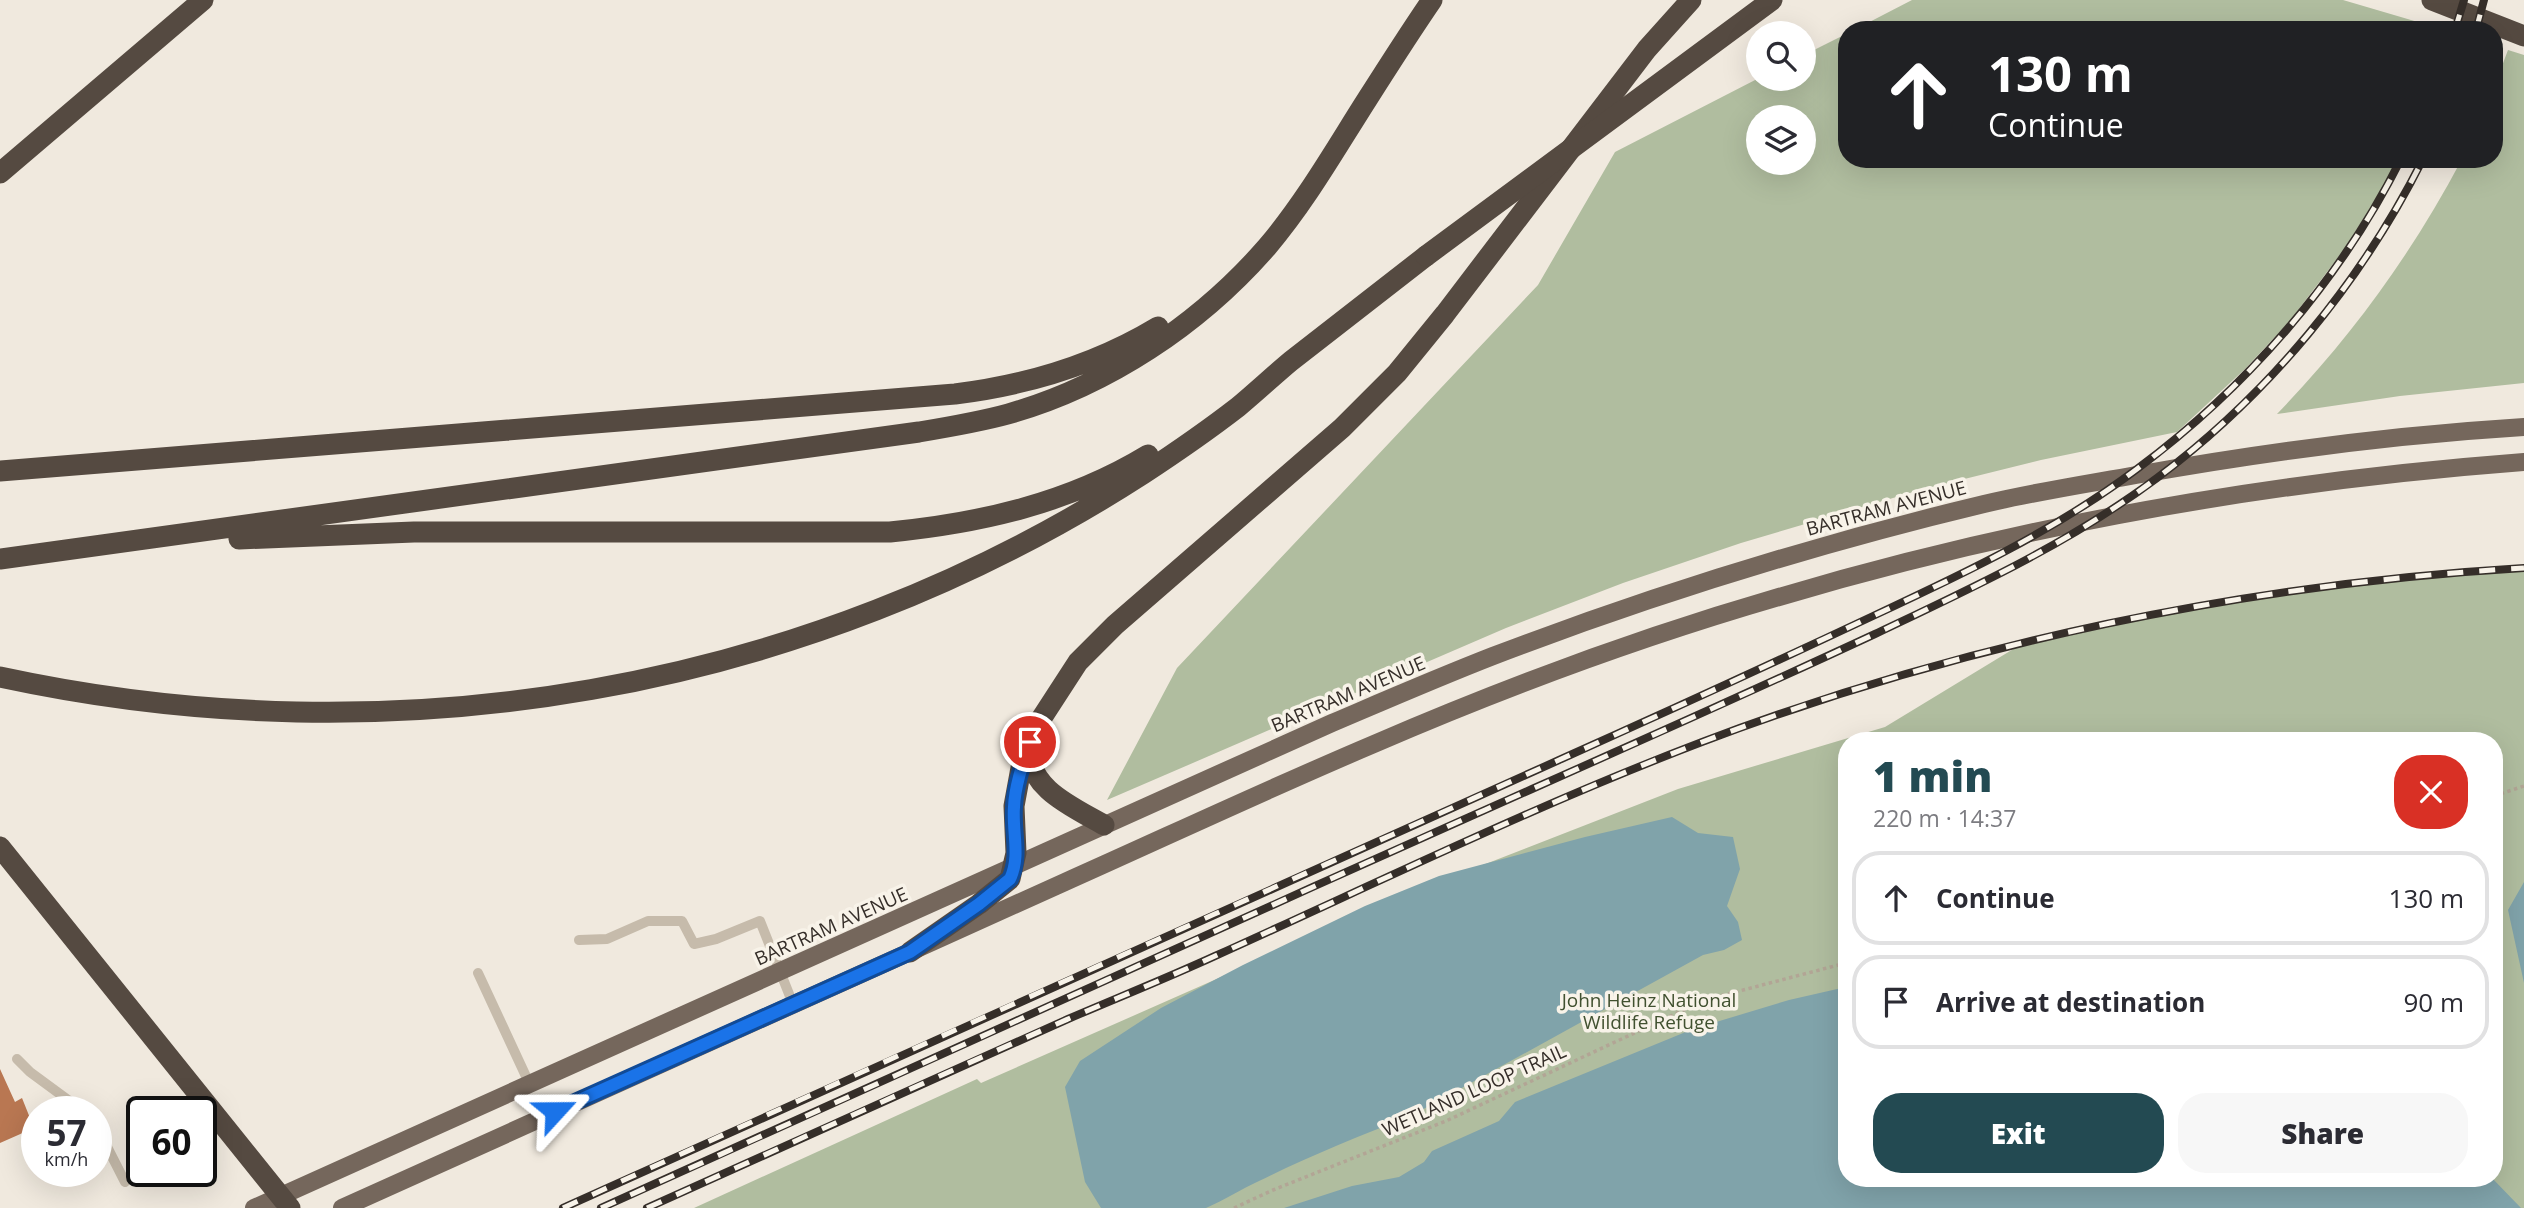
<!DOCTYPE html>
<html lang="en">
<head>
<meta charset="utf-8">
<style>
  :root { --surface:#fff; --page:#f7f7f7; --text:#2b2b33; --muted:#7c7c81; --line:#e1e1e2; --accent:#234a52 }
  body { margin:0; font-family:"Open Sans",sans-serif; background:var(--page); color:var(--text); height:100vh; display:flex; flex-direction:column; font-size:26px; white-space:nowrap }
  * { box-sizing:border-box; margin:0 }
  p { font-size:23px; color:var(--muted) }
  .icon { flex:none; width:38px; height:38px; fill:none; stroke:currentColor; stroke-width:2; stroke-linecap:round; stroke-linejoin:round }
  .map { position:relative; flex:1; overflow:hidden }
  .details { position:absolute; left:1838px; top:732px; width:665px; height:455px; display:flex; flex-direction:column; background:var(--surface); border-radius:28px; box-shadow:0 7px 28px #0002 }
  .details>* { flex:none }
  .top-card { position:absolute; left:1838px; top:21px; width:665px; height:147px; border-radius:28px; box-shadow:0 7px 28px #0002; background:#202124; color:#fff; overflow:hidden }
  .tools { position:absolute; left:1746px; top:21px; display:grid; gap:14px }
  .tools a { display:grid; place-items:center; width:70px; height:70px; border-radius:50%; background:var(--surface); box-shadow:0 7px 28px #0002; font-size:35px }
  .speed { position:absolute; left:21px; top:1096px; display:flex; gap:14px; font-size:35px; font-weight:700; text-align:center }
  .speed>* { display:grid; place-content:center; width:91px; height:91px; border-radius:50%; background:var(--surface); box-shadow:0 7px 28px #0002; line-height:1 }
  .speed small { font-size:18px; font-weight:400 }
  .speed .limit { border:4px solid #111; border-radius:10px; background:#fff; color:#111 }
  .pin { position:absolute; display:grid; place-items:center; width:60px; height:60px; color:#fff; margin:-30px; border:4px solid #fff; border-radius:50%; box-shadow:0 2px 7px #0007 }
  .me { position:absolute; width:77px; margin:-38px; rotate:66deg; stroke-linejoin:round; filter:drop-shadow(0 0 5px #0008) }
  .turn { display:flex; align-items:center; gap:24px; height:147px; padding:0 35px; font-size:32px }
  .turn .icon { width:91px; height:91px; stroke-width:2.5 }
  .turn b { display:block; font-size:49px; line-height:60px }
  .round { display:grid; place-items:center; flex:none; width:74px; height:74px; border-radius:28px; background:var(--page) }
  .summary { display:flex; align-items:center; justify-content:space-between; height:119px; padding:0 35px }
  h1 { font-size:42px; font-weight:800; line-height:52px; color:var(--accent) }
  .primary-button { display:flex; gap:14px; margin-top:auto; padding:14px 35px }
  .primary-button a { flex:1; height:80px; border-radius:28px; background:var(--accent); color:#fff; font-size:28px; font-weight:800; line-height:80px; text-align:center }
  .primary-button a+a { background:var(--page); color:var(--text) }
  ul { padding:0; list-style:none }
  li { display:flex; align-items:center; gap:21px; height:94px; margin:0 14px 10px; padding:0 21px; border:4px solid var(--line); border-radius:28px }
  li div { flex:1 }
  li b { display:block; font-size:26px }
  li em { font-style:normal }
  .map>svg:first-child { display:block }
  .green { fill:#b0bd9f; fill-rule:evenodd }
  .water { fill:#80a3aa }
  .building { fill:#b97752 }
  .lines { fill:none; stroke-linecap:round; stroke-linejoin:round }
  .path { stroke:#b2a595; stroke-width:3.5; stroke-dasharray:3.5 3.5; stroke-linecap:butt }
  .service { stroke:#c6bbab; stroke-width:10 }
  .primary { stroke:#75675c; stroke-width:18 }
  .motorway { stroke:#554a41; stroke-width:21 }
  .rail-casing { stroke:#352e29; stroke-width:8 }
  .rail { stroke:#f8f3e9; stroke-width:5; stroke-dasharray:16; stroke-linecap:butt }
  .motorway-bridge { stroke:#554a41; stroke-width:21 }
  .route-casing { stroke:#114b97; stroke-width:18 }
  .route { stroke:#1a73e8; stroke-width:12 }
  .labels { text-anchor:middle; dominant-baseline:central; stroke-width:7; stroke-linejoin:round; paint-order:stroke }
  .street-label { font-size:19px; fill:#352e29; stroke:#f8f3e9 }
  .park-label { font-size:19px; fill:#415130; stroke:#f8f3e9 }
</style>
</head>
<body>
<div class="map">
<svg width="2524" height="1208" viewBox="0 0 2524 1208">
  <rect width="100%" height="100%" fill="#f0e9de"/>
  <path class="green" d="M1912,0H2343L2445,30H1854Z
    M1846,34V159H2400L2346,247L2289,322L2246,368L2177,432L2041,460L1920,490L1741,543L1623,583L1506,628L1107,800L1177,668L1538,285L1615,152L1759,78L1804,79V55ZM1759,117H1804V163H1759Z
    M2508,50L2524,55V383L2400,396L2277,414C2352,336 2411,255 2462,159H2494V87Z
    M2524,570V1208H694L977,1079L981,1083L1416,891L1678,789L1885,727L2015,648L2172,612L2349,584ZM1846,740H2494V1178H1846Z"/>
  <path class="water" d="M1672,817L1698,833L1733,837L1740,869L1727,906L1738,922L1742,940L1724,950L1703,955L1409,1117C1358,1136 1308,1157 1259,1181C1241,1189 1225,1200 1206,1208H1101L1085,1182L1065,1087L1080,1061L1161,1008L1243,965L1365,906L1439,876L1585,837Z
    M2524,882V983L2508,910Z
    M1846,987V1178H2492L2521,1208H1284L1352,1186L1399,1177L1424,1162L1432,1151L1499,1121L1515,1102L1693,1029L1789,1000Z"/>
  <path class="building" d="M0,1069L15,1102L22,1098L34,1128L0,1143Z"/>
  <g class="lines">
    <path class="path" d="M2494,796L2524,786
      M1234,1208L1273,1190L1446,1121L1705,1000L1846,963"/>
    <path class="service" d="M579,940L607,939L648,921H682L694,944L716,939L760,921L793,1004
      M478,973L530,1085
      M17,1059L30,1072L83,1111
      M96,1134L100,1133L125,1182"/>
    <path class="primary" d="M254,1208L1332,723C1386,700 1439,677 1493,656C1653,595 1817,544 1984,504C2034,492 2086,484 2136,475C2264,452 2394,435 2524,427
      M342,1208C582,1099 824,991 1065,882C1168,836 1270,788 1374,744C1506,687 1641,637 1779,597C2022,525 2272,481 2524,462"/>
    <path class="motorway" d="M2432,0L2524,36
      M0,173L203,0
      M0,471L955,394C1028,385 1095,365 1158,327
      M239,539L414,532H890C981,523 1069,503 1148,455
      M0,559L919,432C949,427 979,422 1008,414C1107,386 1199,325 1267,247C1306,201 1336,148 1368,98C1389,65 1410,32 1432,0
      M0,677C393,762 803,693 1143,474C1175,453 1207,431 1238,407C1256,392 1273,376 1291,361C1336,326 1381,291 1426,256
      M1030,748C1026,788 1075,808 1104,825
      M0,847L290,1208
      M910,952L979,904L1010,879L1016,853L1014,806L1021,768L1041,719L1078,662L1115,625L1342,428L1397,373L1445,314L1647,49L1691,0"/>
    <defs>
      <path id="rail" d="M2455,30L2464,0
        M2476,30L2484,0
        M563,1208C894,1056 1227,909 1559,760C1664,713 1769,665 1873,616C1965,573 2056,530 2137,469C2246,388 2340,281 2401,159
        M601,1208C912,1069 1221,927 1532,789C1647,738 1761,687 1875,634C1972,588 2070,543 2157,478C2268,395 2361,283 2423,159
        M647,1208C787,1145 927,1081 1068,1019C1117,998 1167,978 1215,956C1377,883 1536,805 1702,742C1963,643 2245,584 2524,568"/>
    </defs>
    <use href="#rail" class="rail-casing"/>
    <use href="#rail" class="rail"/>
    <path class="motorway-bridge" d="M1426,256L1772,0"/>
  </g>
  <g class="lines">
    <defs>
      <path id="route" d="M555,1111L910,952L979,904L1010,879C1021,856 1012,832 1014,807C1015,785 1023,763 1030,742"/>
    </defs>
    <use href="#route" class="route-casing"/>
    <use href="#route" class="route"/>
  </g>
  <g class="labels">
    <g class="street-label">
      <text transform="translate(1886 508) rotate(-15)">BARTRAM AVENUE</text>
      <text transform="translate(1348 694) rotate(-23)">BARTRAM AVENUE</text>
      <text transform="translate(831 926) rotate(-24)">BARTRAM AVENUE</text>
      <text transform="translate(1474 1090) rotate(-24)">WETLAND LOOP TRAIL</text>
    </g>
    <g class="park-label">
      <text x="1649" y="1000">John Heinz National<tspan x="1649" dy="22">Wildlife Refuge</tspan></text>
    </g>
  </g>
</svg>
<div class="tools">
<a><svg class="icon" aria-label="search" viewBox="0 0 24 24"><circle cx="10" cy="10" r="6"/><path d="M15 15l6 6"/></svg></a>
<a><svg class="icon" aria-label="layers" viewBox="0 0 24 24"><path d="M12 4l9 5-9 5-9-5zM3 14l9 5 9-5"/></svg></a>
</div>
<div class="speed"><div>57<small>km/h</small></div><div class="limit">60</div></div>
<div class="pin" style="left:1030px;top:742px;background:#d93025"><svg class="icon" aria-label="arrive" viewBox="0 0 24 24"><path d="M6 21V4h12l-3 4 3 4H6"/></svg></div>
<svg class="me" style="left:555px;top:1111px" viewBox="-20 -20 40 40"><path d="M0-17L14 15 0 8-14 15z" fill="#1a73e8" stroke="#fff" stroke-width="4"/></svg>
<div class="top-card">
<div class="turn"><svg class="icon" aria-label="ahead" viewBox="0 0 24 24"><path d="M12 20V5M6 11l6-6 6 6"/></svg><div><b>130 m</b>Continue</div></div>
</div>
<section class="details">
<div class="summary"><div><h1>1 min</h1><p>220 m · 14:37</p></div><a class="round" style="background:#d93025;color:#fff"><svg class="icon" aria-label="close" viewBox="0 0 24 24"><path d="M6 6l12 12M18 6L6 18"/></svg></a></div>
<ul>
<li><svg class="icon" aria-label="ahead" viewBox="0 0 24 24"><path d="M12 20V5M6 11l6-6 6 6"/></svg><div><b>Continue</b></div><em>130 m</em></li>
<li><svg class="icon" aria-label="arrive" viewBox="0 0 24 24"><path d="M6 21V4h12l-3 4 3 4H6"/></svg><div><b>Arrive at destination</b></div><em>90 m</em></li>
</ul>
<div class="primary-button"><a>Exit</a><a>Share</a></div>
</section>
</div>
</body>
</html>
